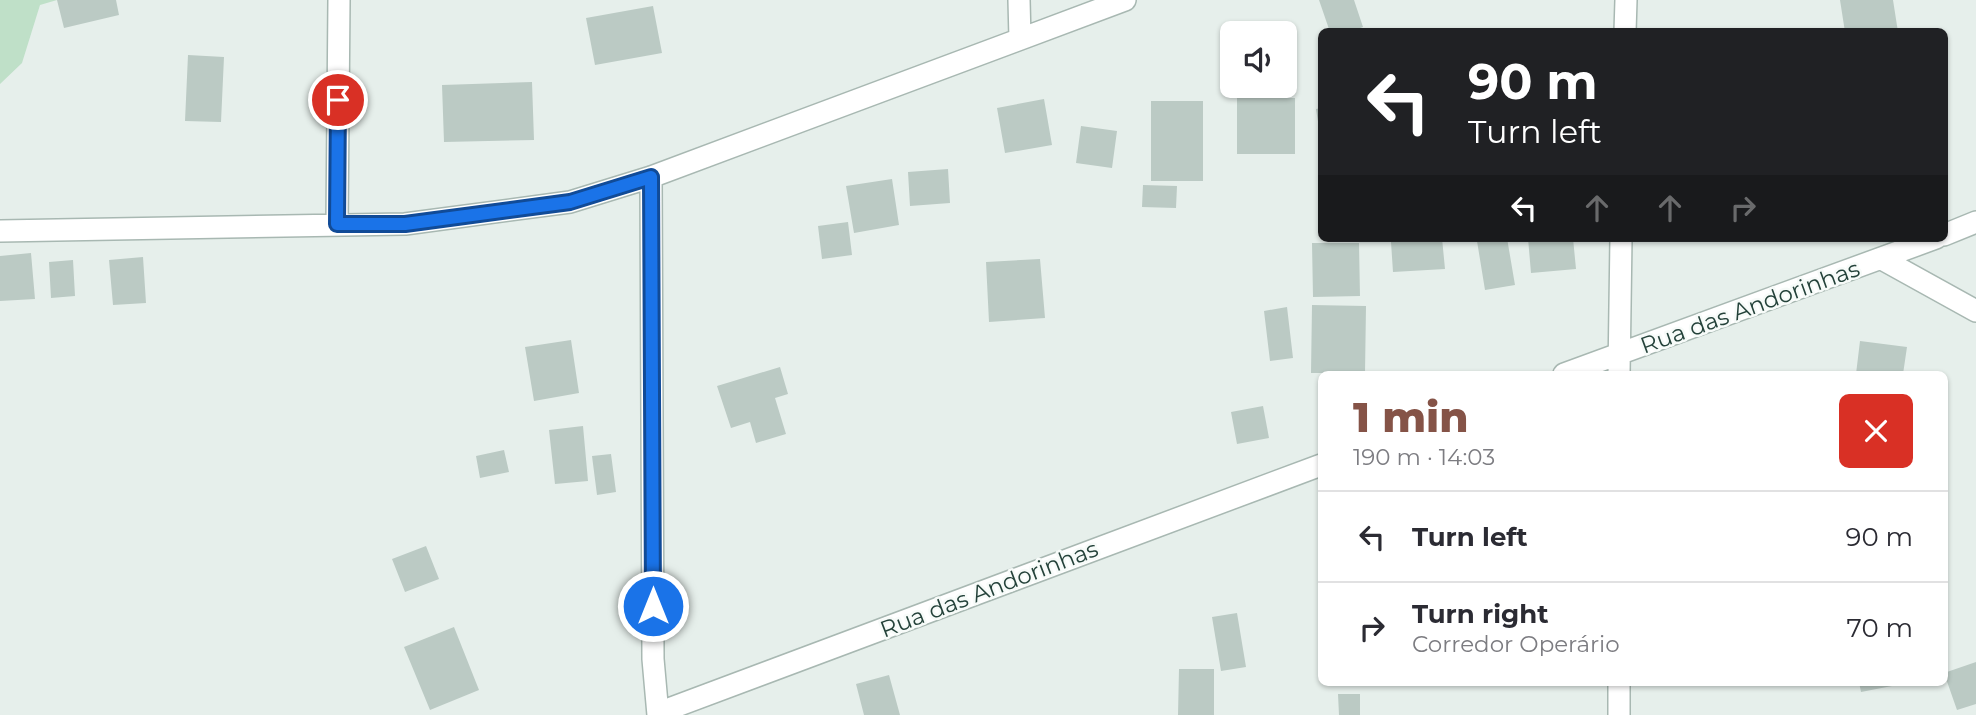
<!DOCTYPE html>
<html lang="en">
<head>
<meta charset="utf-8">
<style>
  :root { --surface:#fff; --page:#f7f7f7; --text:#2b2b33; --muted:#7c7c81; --line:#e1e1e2; --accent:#855347 }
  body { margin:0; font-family:Montserrat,sans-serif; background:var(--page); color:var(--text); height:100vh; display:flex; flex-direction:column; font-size:26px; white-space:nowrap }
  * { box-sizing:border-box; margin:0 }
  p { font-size:23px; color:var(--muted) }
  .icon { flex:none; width:38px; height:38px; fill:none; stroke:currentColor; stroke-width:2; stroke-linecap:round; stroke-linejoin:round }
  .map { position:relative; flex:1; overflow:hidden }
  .details { position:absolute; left:1318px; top:371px; width:630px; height:315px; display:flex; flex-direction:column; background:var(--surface); border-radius:10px; box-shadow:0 2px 5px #0004 }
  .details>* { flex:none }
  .hud { position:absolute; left:1318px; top:28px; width:630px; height:214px; border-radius:10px; box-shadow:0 2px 5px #0004; background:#202124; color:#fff; overflow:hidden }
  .tools { position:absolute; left:1220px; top:21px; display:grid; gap:14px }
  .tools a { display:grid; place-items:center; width:77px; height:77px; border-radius:10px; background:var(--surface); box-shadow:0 2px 5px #0004; font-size:35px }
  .pin { position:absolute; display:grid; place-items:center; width:60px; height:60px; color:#fff; margin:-30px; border:4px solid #fff; border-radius:50%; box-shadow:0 2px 7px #0007 }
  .me { position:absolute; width:77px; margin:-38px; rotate:0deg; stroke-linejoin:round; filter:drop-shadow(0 0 5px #0008) }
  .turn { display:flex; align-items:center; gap:24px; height:147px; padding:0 35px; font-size:32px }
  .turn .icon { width:91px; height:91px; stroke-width:2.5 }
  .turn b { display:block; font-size:49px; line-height:60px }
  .lanes { display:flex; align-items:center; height:66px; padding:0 35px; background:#0003; justify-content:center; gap:35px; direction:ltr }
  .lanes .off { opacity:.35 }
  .round { display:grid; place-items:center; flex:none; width:74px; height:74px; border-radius:10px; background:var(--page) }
  .overview { display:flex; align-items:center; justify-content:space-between; height:119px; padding:0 35px }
  h1 { font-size:42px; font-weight:800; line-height:52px; color:var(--accent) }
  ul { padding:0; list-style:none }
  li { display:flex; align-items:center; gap:21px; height:91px; padding:0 35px; border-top:2px solid var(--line) }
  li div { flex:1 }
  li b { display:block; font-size:26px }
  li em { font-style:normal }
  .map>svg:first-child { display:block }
  .green { fill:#bfe0c8 }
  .building { fill:#bbcac4 }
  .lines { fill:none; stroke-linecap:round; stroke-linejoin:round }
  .minor-casing { stroke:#a8b8b2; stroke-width:24 }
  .minor { stroke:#fff; stroke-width:21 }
  .route-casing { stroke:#114b97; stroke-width:18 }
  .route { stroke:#1a73e8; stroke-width:12 }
  .labels { text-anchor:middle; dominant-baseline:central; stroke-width:5; stroke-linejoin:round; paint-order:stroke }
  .street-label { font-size:23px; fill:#24423a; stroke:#f7fbf9 }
</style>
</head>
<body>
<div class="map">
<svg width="1976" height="715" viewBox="0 0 1976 715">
  <rect width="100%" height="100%" fill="#e6efeb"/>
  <path class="green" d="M0,0H57L40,5L22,63L0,84Z"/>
  <path class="building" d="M57,0H116L119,15L64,28Z
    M1319,0H1354L1363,27L1349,32H1330Z
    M1840,0H1893L1898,32H1845Z
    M653,6L662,53L595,65L586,18Z
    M188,55L224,57L221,122L185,121Z
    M532,82L534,140L444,142L442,85Z
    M1237,98H1295V154H1237Z
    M1044,99L1052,145L1005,153L997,108Z
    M1151,101H1203V181H1151Z
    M1321,108V134H1320L1316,109Z
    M1081,126L1117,131L1112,168L1076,163Z
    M948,169L950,203L910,206L908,172Z
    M892,179L899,225L854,233L846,186Z
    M1143,185L1177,186L1176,208L1142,207Z
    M848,222L852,255L822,259L818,226Z
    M1442,238L1445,269L1393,272L1391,242Z
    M1507,238L1515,285L1485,290L1477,241Z
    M1528,238H1573L1576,269L1531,273Z
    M1312,243H1359L1360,296L1313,297Z
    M31,253L35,299L0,301V256Z
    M143,257L146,303L113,305L109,260Z
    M1040,259L1045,318L989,322L986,262Z
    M73,260L75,296L51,298L49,262Z
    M1312,305L1366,306L1365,373H1311Z
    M1287,307L1293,358L1270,361L1264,311Z
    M571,340L579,393L534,401L525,347Z
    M1860,341L1907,347L1903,374H1856Z
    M780,367L788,394L775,398L786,434L756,443L750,422L731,428L717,386Z
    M1263,406L1269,438L1237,444L1231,412Z
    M583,426L588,481L555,484L549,430Z
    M504,450L509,472L480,478L476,456Z
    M611,454L616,492L597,495L592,456Z
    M426,546L439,579L405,592L392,559Z
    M1237,613L1246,667L1221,671L1212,617Z
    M454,627L479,690L430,710L404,647Z
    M1976,662V704L1957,710L1944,673Z
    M1179,669H1214V715H1178Z
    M889,675L900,715H864L856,684Z
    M1859,682H1891L1892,686L1861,692Z
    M1338,694H1360V715H1339Z"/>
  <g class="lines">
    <defs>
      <path id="minor" d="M1019,0L1020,39
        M1625,32L1626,0
        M651,177L653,659L658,715
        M337,224L339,0
        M0,231L405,224L570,202L651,177L1125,0
        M1944,235L1976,222
        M1882,259L1976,311
        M1564,374L1936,238
        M1619,374L1621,238
        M658,713L1321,465
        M1619,715V682"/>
    </defs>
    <use href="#minor" class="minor-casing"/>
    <use href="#minor" class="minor"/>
  </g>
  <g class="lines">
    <defs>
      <path id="route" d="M338,100L337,224H405L570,202L651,177L653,606"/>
    </defs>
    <use href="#route" class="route-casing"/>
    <use href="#route" class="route"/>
  </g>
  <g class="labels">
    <g class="street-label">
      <text transform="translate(1750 307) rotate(-20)">Rua das Andorinhas</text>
      <text transform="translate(989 589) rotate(-21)">Rua das Andorinhas</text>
    </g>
  </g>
</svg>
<div class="tools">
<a><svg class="icon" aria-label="sound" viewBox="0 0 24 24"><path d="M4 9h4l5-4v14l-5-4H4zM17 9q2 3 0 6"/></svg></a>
</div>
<div class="pin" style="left:338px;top:100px;background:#d93025"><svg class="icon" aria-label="arrive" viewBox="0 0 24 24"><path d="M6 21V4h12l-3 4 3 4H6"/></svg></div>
<svg class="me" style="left:653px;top:606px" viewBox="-20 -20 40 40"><circle r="17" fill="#1a73e8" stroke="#fff" stroke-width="3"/><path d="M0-11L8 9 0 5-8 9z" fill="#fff"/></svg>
<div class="hud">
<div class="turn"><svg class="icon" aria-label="left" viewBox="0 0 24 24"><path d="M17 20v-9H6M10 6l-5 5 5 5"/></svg><div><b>90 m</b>Turn left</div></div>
<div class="lanes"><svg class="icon" aria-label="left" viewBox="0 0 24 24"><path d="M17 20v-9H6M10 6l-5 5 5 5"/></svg><svg class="icon off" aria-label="ahead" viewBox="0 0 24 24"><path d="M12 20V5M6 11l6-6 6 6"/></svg><svg class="icon off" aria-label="ahead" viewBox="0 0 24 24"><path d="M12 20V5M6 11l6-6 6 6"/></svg><svg class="icon off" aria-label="right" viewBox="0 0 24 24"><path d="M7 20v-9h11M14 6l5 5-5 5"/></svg></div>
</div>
<section class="details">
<div class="overview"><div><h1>1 min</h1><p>190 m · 14:03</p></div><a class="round" style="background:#d93025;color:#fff"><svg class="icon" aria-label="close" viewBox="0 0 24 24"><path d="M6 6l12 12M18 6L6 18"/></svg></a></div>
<ul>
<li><svg class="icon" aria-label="left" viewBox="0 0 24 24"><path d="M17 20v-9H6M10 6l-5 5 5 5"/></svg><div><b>Turn left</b></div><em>90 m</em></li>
<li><svg class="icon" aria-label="right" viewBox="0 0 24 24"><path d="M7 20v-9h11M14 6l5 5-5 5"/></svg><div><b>Turn right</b><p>Corredor Operário</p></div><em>70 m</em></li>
</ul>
</section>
</div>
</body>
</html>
